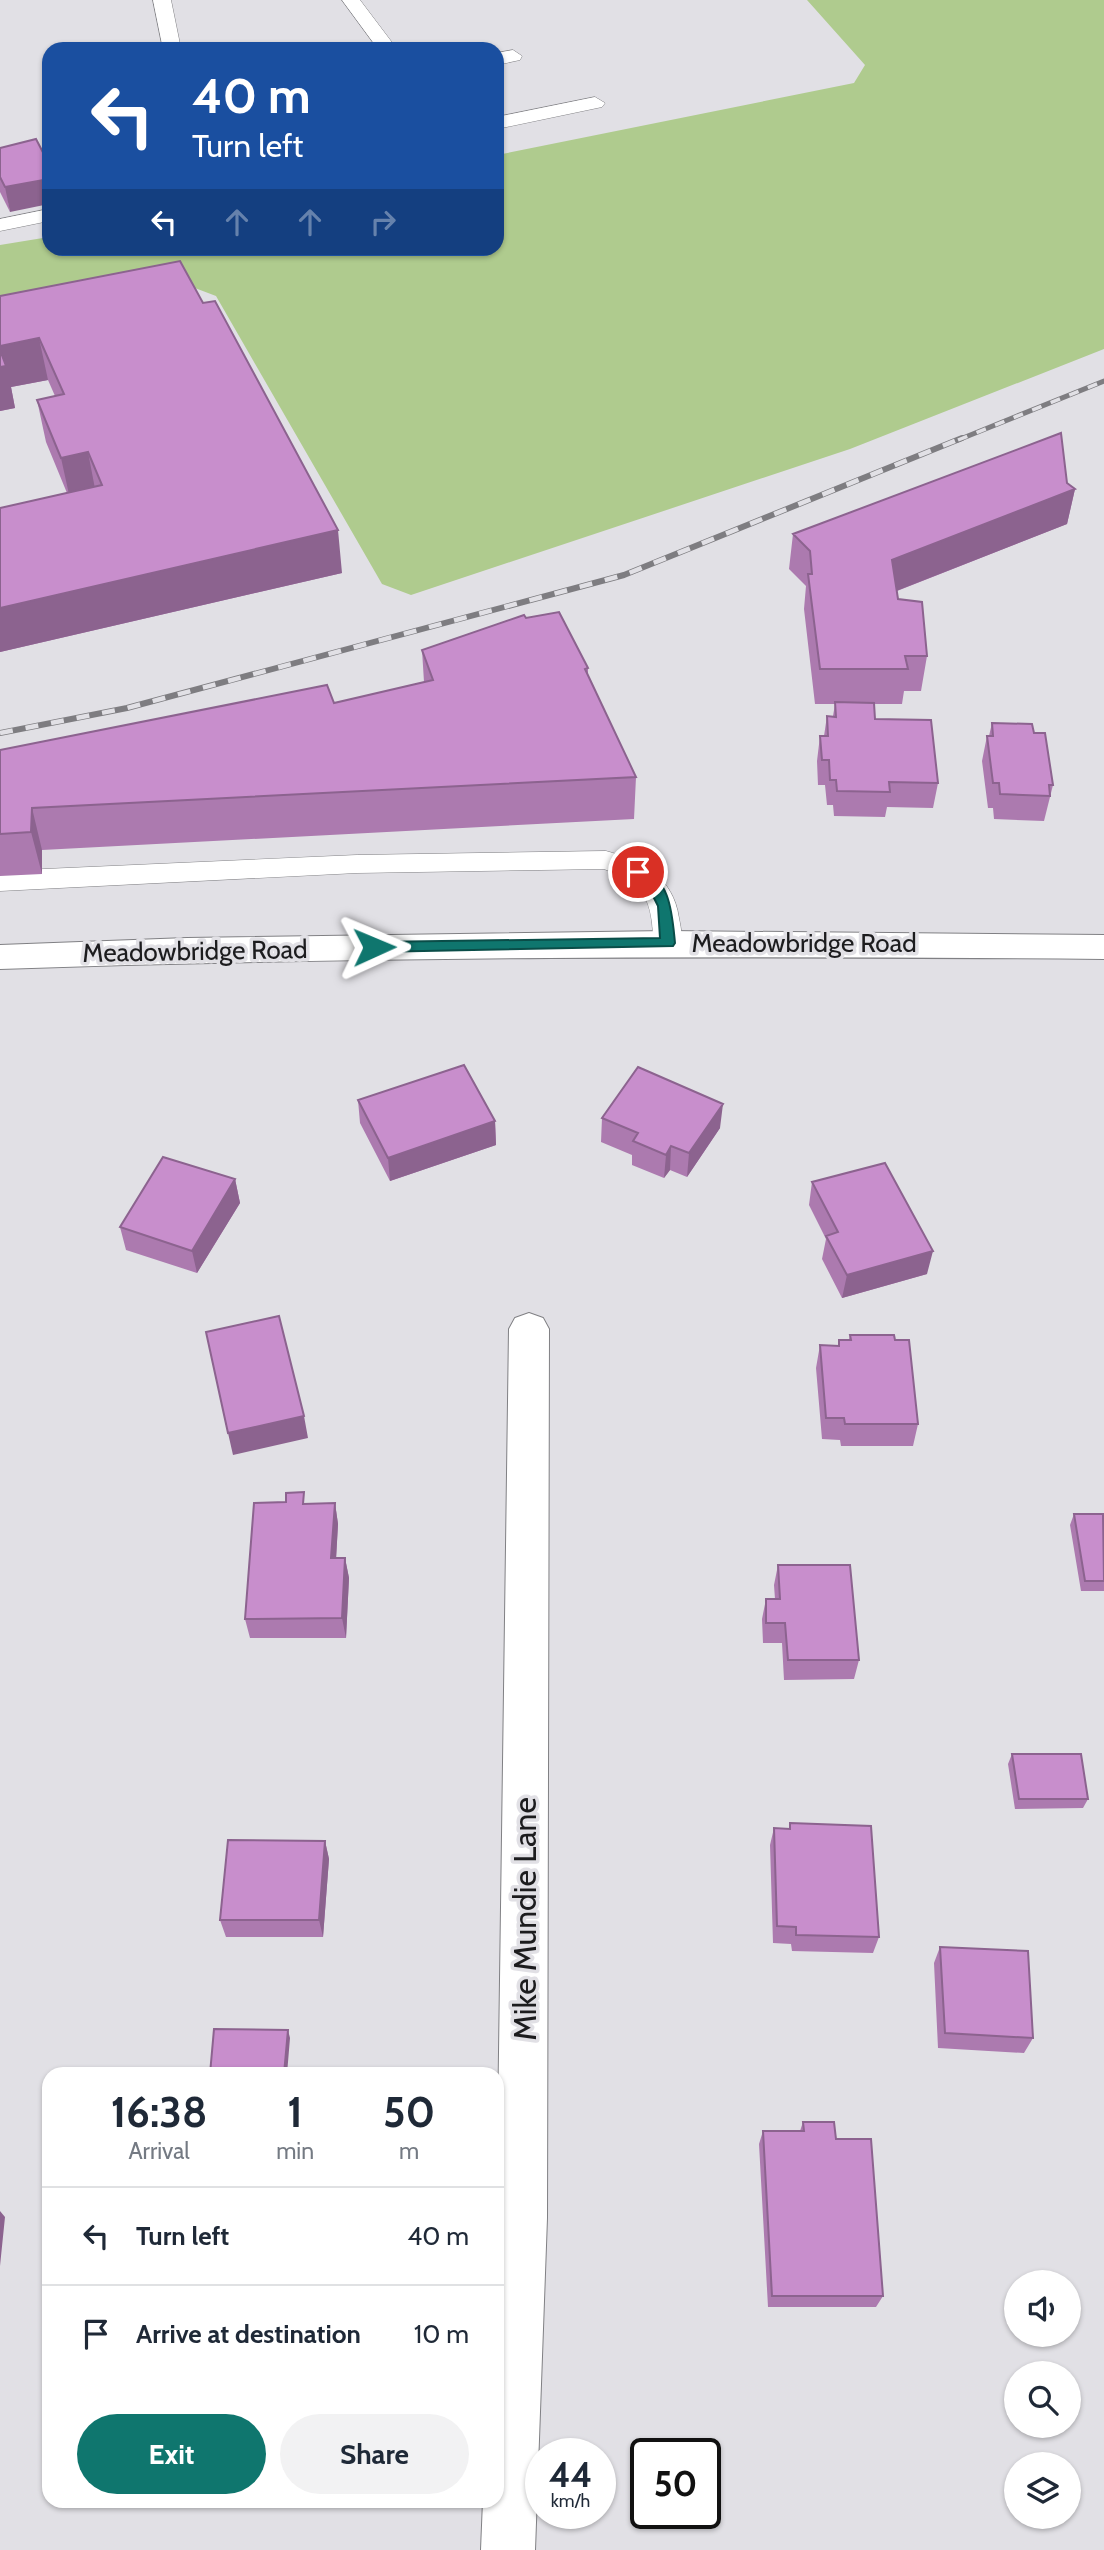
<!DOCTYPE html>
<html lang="en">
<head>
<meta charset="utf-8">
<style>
  :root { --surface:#fff; --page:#f2f2f3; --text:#1f2937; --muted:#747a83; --line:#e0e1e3; --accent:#0f766e }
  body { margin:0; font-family:Cabin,sans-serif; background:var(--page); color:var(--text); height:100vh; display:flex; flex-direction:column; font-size:26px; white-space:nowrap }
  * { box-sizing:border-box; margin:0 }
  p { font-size:23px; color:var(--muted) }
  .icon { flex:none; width:38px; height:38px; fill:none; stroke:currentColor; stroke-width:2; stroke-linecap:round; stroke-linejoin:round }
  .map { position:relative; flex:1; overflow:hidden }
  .details { position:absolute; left:42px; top:2067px; width:462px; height:441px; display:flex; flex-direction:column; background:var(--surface); border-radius:21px; box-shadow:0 2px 5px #0004 }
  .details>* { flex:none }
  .hud { position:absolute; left:42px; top:42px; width:462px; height:214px; border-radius:21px; box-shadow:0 2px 5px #0004; background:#1a4fa0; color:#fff; overflow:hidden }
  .fabs { position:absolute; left:1004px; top:2270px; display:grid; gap:14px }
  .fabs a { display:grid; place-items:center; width:77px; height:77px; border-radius:50%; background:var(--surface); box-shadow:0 2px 5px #0004; font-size:35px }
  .speed { position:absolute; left:525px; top:2438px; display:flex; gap:14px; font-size:35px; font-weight:700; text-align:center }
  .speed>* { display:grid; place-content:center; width:91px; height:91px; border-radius:50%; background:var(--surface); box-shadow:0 2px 5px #0004; line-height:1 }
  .speed small { font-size:18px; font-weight:400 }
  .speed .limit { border:4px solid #111; border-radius:10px; background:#fff; color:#111 }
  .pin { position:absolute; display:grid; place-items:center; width:60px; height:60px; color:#fff; margin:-30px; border:4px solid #fff; border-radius:50%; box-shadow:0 2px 7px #0007 }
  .me { position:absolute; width:77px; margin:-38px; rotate:89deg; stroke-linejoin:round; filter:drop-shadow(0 0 5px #0008) }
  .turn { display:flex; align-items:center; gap:24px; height:147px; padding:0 35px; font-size:32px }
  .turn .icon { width:91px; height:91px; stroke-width:2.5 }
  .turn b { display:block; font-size:49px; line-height:60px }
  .lanes { display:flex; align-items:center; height:66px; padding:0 35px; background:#0003; justify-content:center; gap:35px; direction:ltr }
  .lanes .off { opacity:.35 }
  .eta { display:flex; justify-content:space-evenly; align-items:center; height:119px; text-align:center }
  .eta b { font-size:42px; font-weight:700; line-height:49px }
  .primary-button { display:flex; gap:14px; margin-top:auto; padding:14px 35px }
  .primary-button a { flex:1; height:80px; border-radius:42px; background:var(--accent); color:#fff; font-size:28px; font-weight:700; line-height:80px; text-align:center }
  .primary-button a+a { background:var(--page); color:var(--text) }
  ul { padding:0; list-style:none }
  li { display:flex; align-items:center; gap:21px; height:98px; padding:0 35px; border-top:2px solid var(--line) }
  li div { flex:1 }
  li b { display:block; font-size:26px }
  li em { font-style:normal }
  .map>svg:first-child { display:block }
  .green { fill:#afcb8e }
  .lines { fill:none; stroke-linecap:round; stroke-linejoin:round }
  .lane-casing { stroke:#808084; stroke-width:1 }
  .street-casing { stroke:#808084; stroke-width:2 }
  .secondary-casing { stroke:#808084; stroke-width:2 }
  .lane { fill:#fff; fill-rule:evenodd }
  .street { fill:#fff; fill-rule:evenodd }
  .secondary { fill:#fff; fill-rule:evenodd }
  .rail-far1-casing { stroke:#7e7d81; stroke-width:5 }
  .rail-casing { stroke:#7e7d81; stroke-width:6 }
  .rail-far1 { stroke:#e1e0e5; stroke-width:3.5; stroke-dasharray:10; stroke-linecap:butt }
  .rail { stroke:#e1e0e5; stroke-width:4.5; stroke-dasharray:13; stroke-linecap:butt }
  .wall { fill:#ac7aaf }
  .shaded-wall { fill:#8c638f }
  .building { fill:#c88ecc; stroke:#8c638f; stroke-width:2 }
  .route { fill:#0f766e; stroke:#0a4d48; stroke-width:2 }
  .labels { text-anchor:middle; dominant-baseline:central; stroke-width:7; stroke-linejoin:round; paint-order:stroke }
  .street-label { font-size:26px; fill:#1c1c1e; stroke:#e1e0e5 }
  .near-street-label { font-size:32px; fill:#1c1c1e; stroke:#e1e0e5 }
</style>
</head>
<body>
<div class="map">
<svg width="1104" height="2550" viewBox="0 0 1104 2550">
  <rect width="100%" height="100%" fill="#e1e0e5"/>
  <path class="green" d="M807,0H1104V349L850,449L411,595L382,584L216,296L187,285L0,323V245L49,237V248H497V155L854,83L865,65Z"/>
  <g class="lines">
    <defs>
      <path id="lane" d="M153,0H171L181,49H163Z
        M342,0H360L397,49H378Z
        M513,50L522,56L520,60L497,65V53Z
        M595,97L605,103L602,107L497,129V117Z
        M49,209V221L0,231V219Z
        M606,851C643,861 673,877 679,918C681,929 684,940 678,950L668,953L658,950C653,941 653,933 652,923C648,889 634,881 604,869L357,873L0,891V871L357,855Z"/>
      <path id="street" d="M529,1313L543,1318L549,1329L547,2218L535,2550H481L483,2501H497V2197L509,1329L515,1318Z"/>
      <path id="secondary" d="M668,931L1104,935V959C736,956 368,956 0,969V945L187,938Z"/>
    </defs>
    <use href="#lane" class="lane-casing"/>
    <use href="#street" class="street-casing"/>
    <use href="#secondary" class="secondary-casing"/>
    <use href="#lane" class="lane"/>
    <use href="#street" class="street"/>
    <use href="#secondary" class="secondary"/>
    <defs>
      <path id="rail-far1" d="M958,440L1104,381"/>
      <path id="rail" d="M0,733L127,708L624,575L962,438"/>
    </defs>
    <use href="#rail-far1" class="rail-far1-casing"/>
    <use href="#rail" class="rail-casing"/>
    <use href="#rail-far1" class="rail-far1"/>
    <use href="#rail" class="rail"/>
  </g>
  <path class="wall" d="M0,148L10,212L0,192Z
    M0,296L342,573L0,652V508L67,493L46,442L37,400L55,396L48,380L11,387L15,408L0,411Z
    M1067,483L1075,489L1067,524L897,591L898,599L927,656L921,691H904L902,704H874L875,719L938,783L933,808L887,807L885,817L834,816L833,805H827L825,785H818L817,761L820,736H824L827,716H833L835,704H815L804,609L806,586L789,569L793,534Z
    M526,618L588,668V676L636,777L634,819L42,850V874L0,876V750L334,703L424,682L422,650Z
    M992,723L1034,733L1053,785L1044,821L994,819L993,808H988L982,761L987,736H989Z
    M358,1100L495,1121L496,1145L390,1181L360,1123Z
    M602,1118L720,1128L687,1177L670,1170L664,1178L632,1165V1155L601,1142Z
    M235,1179L240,1203L197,1273L126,1250L120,1227Z
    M812,1182L927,1274L842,1298L822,1259L826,1239L809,1205Z
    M850,1335L918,1424L913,1446H841L840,1440L822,1439L816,1368L820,1345L838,1346L839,1340H849Z
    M335,1503L338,1524L336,1558H345L349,1578L346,1638H250L245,1619L306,1504Z
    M1074,1514L1104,1518V1591H1081L1070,1525Z
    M778,1565L859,1660L854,1679L784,1680L782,1643H763L762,1619L766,1599H775L774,1585Z
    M1012,1754L1088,1799L1083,1808L1015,1809L1008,1764Z
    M790,1823L879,1937L873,1953L792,1951L791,1944L773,1943L770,1845L774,1828L789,1829Z
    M325,1841L329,1859L323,1937H226L220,1920Z
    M940,1947L1033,2038L1024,2053L938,2048L934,1963Z
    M803,2122L836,2139L883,2296L876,2307H768L759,2144L763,2131H800Z"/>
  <path class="shaded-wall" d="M49,179V204L10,212L5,187Z
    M39,338L48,380L11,387L15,408L0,411V346Z
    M88,452L96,494L70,499L61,458Z
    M1075,489L1067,524L886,595L892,560Z
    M338,530L342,573L0,652V608Z
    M32,808L42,850V874L31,832Z
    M723,1104L720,1128L687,1177L689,1153Z
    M495,1121L496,1145L390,1181L388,1158Z
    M671,1146L670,1170L664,1178L666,1155Z
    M235,1179L240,1203L197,1273L192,1251Z
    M933,1251L927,1274L842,1298L847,1275Z
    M304,1416L308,1438L233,1455L228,1433Z
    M335,1503L338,1524L335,1578L331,1558Z
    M345,1558L349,1578L346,1638L342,1618Z
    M325,1841L329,1859L323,1937L319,1920Z
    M288,2030L290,2038L287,2074H284Z
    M0,2211L5,2217L0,2266Z"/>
  <path class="building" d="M36,139L49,164V179L5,187L0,177V148Z
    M180,261L203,303L215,301L338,530L0,608V508L102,485L88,452L61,458L37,400L64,394L39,338L0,346V296Z
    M0,350L6,366L0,367Z
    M1061,433L1067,483L1075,489L892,560L898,599L922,602L927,656H905L908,669H820L808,574H812L810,551L793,534Z
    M559,612L588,668L585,669L636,777L32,808L31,832L0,834V750L327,685L334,703L433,680L422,650L524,615L526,618Z
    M835,702L874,703L875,719L931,720L938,783L889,782L890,792L837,791L836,780H830L829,760H822L820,736H828L827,716L836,717Z
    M992,723L1032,724L1034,733H1045L1053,785H1049L1050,796L1000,794L999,783H993L987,736H993Z
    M464,1065L495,1121L388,1158L358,1100Z
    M638,1067L723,1104L689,1153L671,1146L666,1155L633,1141L638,1133L602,1118Z
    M163,1157L235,1179L192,1251L120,1227Z
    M885,1163L933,1251L847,1275L826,1236L838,1232L812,1182Z
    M279,1316L304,1416L228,1433L206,1332Z
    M850,1335H894L895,1340H909L918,1424H845L844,1418H826L820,1345L839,1346V1340H851Z
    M304,1492L303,1504L335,1503L331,1558H345L342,1618L245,1619L254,1503L286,1502V1493Z
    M1074,1514H1103L1104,1581H1085Z
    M778,1565H850L859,1660H788L785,1623H766V1599H780Z
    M1012,1754H1081L1088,1799H1019Z
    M790,1823L871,1826L879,1937L796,1935V1927L777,1926L774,1828L790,1829Z
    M228,1840L325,1841L319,1920H220Z
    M940,1947L1028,1951L1033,2038L945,2033Z
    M214,2029L288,2030L284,2074H210Z
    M803,2122H834L836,2139H871L883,2296H772L763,2131H804Z"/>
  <path class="route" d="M638,867C671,878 672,914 675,943L673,946L374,952L367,947L374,942L660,938L658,906L651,892L632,872Z"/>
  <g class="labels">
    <g class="street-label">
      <text x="804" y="943">Meadowbridge Road</text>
      <text transform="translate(195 951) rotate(-1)">Meadowbridge Road</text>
    </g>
    <g class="near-street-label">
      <text transform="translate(524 1919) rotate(-90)">Mike Mundie Lane</text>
    </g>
  </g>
</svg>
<div class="fabs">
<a><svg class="icon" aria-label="sound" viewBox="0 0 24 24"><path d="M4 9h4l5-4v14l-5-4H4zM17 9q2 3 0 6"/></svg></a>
<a><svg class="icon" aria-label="search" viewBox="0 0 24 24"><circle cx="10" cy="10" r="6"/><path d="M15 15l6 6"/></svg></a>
<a><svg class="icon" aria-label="layers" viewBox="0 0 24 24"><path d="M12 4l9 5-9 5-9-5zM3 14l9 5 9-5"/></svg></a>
</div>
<div class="speed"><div>44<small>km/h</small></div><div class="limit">50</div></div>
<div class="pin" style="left:638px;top:872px;background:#d93025"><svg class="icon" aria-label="arrive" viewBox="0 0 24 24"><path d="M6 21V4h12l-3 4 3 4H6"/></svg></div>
<svg class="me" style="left:374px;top:947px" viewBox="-20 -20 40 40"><path d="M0-17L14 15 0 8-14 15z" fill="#0f766e" stroke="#fff" stroke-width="4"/></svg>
<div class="hud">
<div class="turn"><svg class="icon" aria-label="left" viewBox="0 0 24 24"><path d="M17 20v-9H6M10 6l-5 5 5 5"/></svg><div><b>40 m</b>Turn left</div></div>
<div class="lanes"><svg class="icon" aria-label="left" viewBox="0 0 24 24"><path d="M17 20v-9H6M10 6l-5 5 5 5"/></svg><svg class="icon off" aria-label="ahead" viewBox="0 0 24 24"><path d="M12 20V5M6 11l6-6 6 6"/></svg><svg class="icon off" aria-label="ahead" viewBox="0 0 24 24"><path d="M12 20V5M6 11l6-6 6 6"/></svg><svg class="icon off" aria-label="right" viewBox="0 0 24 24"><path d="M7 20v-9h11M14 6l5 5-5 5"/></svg></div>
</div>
<section class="details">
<div class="eta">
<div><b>16:38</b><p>Arrival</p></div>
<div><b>1</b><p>min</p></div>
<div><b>50</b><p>m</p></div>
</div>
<ul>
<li><svg class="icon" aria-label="left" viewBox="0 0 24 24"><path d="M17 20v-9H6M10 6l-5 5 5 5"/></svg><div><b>Turn left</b></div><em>40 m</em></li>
<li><svg class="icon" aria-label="arrive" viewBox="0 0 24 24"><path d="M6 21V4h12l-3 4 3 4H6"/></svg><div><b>Arrive at destination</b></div><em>10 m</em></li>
</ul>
<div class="primary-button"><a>Exit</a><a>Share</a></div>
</section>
</div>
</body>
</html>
